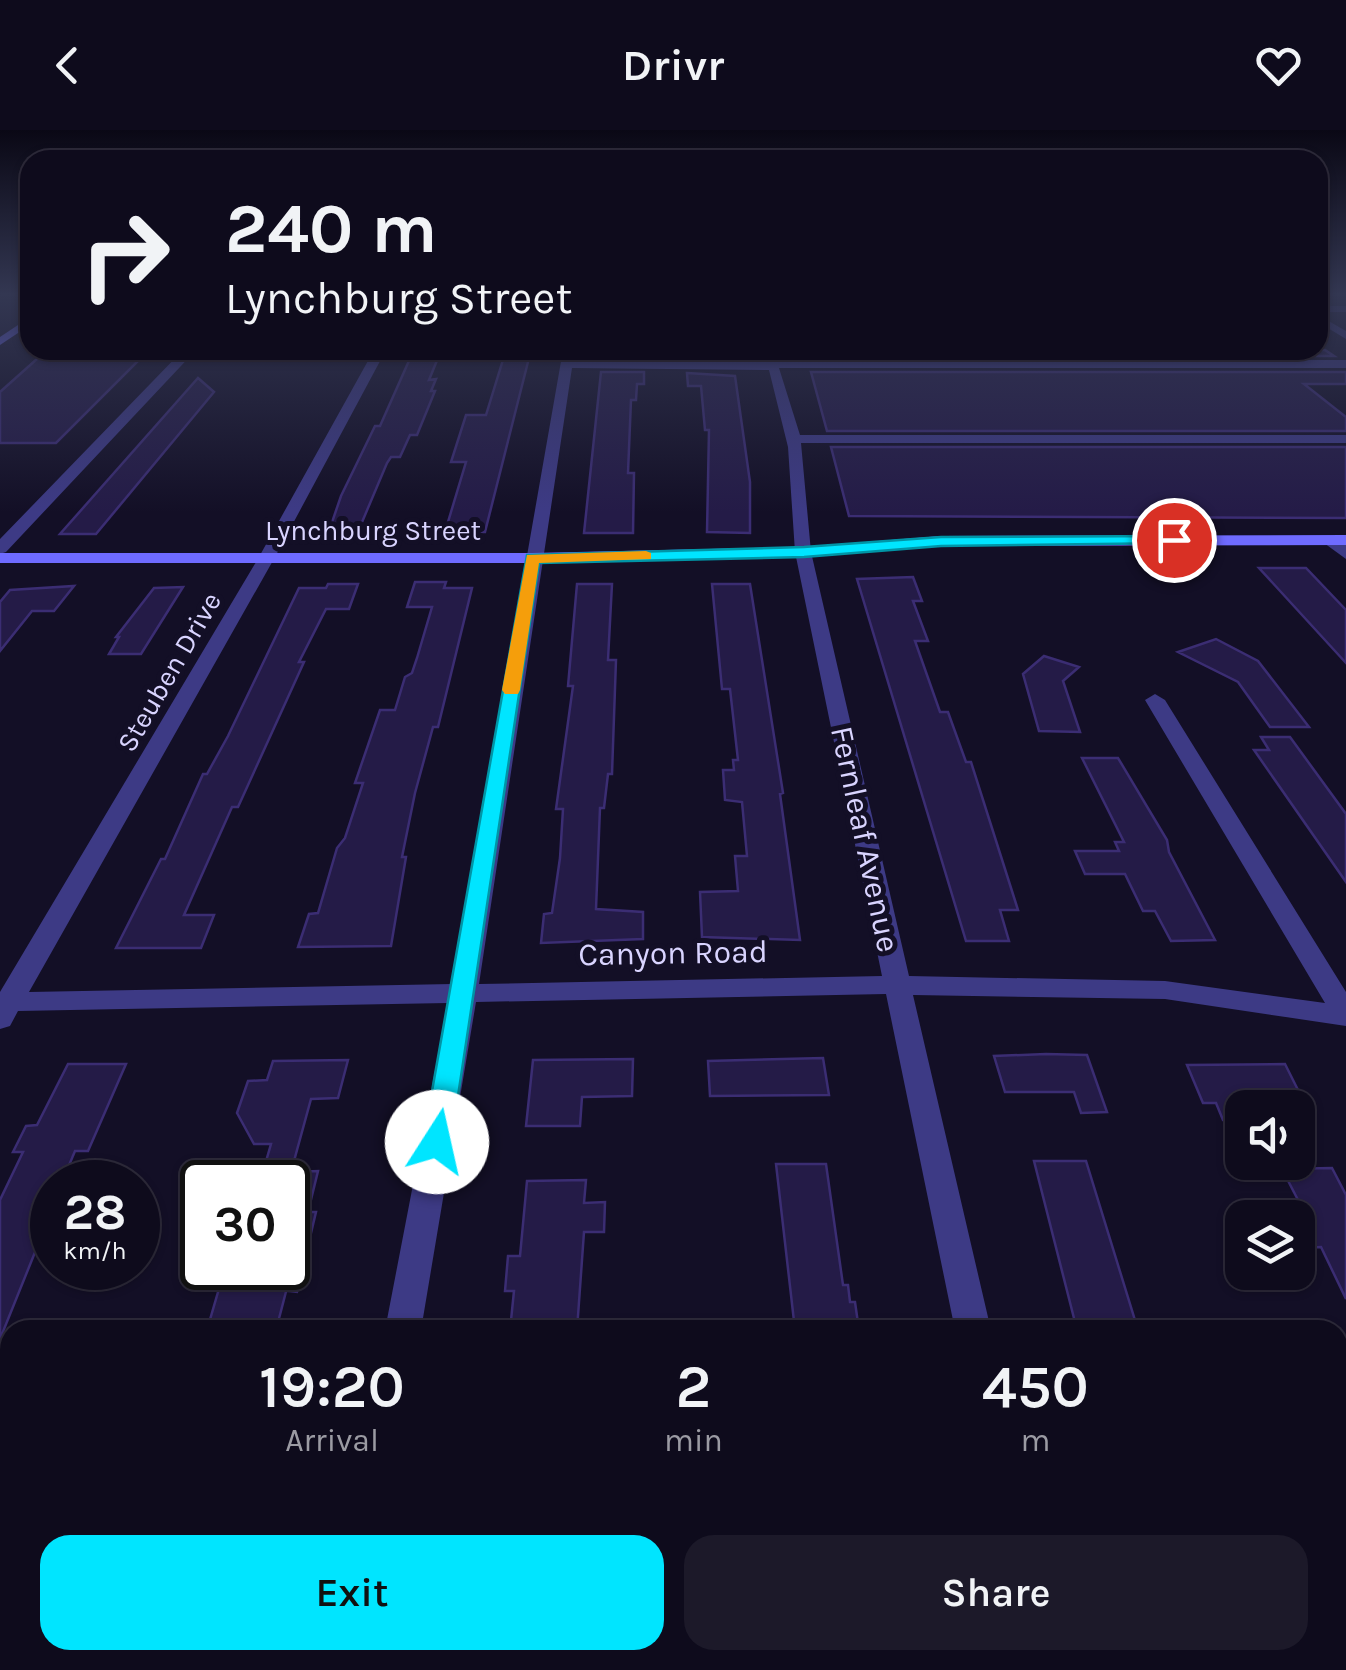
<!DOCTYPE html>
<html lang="en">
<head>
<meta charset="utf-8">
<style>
  :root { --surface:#0e0b1c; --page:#1c1929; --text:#f1f3f6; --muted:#9b9ba3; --line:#2e2b3b; --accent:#00e5ff }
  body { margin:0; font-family:Karla,sans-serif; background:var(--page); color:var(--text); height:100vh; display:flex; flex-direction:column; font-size:38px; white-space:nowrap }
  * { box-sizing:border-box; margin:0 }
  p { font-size:32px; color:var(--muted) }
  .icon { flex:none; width:55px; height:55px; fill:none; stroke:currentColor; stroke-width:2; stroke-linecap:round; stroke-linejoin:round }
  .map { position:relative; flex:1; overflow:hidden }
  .panel { position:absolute; left:0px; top:1190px; width:1348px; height:350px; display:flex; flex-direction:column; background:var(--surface); border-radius:30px 30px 0 0; box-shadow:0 2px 8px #0004,0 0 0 2px var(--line) }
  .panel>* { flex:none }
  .banner { position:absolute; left:20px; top:20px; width:1308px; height:210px; border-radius:30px; box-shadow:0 2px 8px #0004,0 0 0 2px var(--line); background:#0e0b1c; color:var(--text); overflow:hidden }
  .fabs { position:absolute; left:1225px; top:960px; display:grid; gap:20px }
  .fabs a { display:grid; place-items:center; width:90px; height:90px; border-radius:20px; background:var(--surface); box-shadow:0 2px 8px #0004,0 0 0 2px var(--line); font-size:50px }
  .speed { position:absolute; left:30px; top:1030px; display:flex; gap:20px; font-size:50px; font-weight:700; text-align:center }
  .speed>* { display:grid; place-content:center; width:130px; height:130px; border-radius:50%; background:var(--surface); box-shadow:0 2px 8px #0004,0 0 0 2px var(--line); line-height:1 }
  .speed small { font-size:25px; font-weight:400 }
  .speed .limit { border:5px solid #111; border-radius:15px; background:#fff; color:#111 }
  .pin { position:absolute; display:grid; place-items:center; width:85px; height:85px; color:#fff; margin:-42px; border:5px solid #fff; border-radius:50%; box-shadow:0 2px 10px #0007 }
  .me { position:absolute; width:110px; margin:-55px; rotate:10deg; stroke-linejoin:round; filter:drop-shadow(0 0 8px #0008) }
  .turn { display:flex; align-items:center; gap:35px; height:210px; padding:0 40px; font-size:45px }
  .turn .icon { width:130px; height:130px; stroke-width:2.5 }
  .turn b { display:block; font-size:70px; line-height:85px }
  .eta { display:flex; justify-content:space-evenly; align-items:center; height:170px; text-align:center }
  .eta b { font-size:60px; font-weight:600; line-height:70px }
  .button { display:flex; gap:20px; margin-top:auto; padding:20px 40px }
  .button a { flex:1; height:115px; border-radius:30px; background:var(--accent); color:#111; font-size:40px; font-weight:600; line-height:115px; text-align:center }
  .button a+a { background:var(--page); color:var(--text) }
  header { display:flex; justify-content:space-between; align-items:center; height:130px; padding:0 40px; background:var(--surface); font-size:45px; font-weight:600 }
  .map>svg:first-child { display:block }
  .building { fill:#241b47; stroke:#3b2d73; stroke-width:2.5 }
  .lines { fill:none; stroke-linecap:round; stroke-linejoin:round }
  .street { fill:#3d3a85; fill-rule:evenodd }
  .secondary { fill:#6f6bff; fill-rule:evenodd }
  .route { fill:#00e5ff; stroke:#0095a6; stroke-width:2.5 }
  .slow { fill:#f59e0b }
  .labels { text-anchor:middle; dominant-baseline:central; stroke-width:10; stroke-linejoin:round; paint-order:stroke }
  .far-street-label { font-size:28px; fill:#d9d4ff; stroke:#130f26 }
  .street-label { font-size:32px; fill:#d9d4ff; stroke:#130f26 }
</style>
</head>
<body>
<header><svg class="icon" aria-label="back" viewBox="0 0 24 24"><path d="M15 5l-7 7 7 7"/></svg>Drivr<svg class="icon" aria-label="heart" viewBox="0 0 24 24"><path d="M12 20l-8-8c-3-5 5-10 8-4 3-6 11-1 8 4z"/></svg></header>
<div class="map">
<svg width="1346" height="1540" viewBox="0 0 1346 1540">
  <rect width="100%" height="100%" fill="#130f26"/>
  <path class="building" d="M47,220H149L56,313H0V262Z
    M506,220H531L485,402H445L466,332H451L466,285H486Z
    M805,220H1325L1334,226H807Z
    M440,223L429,250L436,249L431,261H435L417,305H410L400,327H391L387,333L357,404H328L341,366L375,296H380L412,224Z
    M601,242H644V254H637L636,270H631L628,343H634L633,403H584Z
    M811,242H1346V254H1304L1346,287V301H827Z
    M687,243L735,246L750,352V403L707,402L709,300H705L701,256H688Z
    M198,248L214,262L96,404H60Z
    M831,317H1346V388L849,386Z
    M1259,438H1306L1346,480V533Z
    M913,447L922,471H913L928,511H915L940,582H948L966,632H971L1018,780H1000L1009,811H966L857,449Z
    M415,452H446L444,458H472L438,597H433L415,663L402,727H406L391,816L298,817L309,784L318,783L337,718L345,708L363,653H355L380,580H395L405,547L412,543L417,528L432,477H407Z
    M328,454H358L349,479H326L299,532H304L238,677H232L184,785H214L201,818H116L161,729H165L203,644H207L228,606L299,458H326Z
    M577,454H612L608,530H616L612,644H608L604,678H600L596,779L643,782V809L541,813L544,784L552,783L560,728L563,679H556L573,556H568Z
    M712,454H750L783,663L780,664L800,810L702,807L700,762L738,761L735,726H747L742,672L725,670L723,640H734L733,630H738L730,559H722Z
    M74,456L54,481H32L0,521V472L10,460Z
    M183,457L141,524H109L119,507H116L154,458Z
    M1216,509L1258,531L1309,597H1270L1238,552L1178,522Z
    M1044,526L1079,537L1063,551L1080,602L1039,601L1023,544Z
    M1261,607H1290L1346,684V752L1254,620H1269Z
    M1082,628H1118L1167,710L1169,722L1215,810L1171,811L1155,781H1143L1125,744H1085L1075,721H1119L1115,712H1124Z
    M1046,924L1087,925L1107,982L1081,983L1074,962H1005L994,926Z
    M823,928L829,965L710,966L708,931Z
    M633,929L632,966L582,967L580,996H526L533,930Z
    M348,930L338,968L311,969L291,1042L318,1041L308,1082H316L297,1162L288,1161V1154L276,1200H207L225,1138H288V1052H260L271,1014H254L237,983L248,951L267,950L273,931Z
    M68,934H126L88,1021H75L62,1052H52V1076L46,1095L0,1209V1070L23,1022H13L26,996L37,995Z
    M1285,934L1305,974L1242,978V990H1223L1216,973H1203L1187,935Z
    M1034,1031H1086L1138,1200H1077Z
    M776,1034H826L843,1155H848L850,1172H855L859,1200H795Z
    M1332,1038L1346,1065V1169L1321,1117L1298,1118V1070L1282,1039Z
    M586,1050L584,1073L605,1072L604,1102H584L577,1200H510L514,1161H505L508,1126H520L527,1051Z"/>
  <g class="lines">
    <path class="street" d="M1318,176H1346V182H1318Z
      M1318,185L1346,201V209L1318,192Z
      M183,220H196L6,422L0,424V409Z
      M374,220H386L275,427L29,862L452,854L563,220H575L573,230H763L757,220H769L775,230H1346V238H779L800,305H1346V313H801L811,422L909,846L1165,851L1325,873L1145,570L1155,564L1165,570L1346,862V896L1165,869L913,865L991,1200H955L886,864L476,872L421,1200H385L448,873L18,881L10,896L0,899V862L259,427ZM572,238L769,240L788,317L795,422L882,846L479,854Z
      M1324,407H1336L1346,415V429L1324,413Z
      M321,1530H365L364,1540H320Z
      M1025,1530H1069L1071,1540H1027Z"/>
    <path class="secondary" d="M30,187V195L0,215V207Z
      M1346,405V415L941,416L803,427L532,433H0V423H532L803,417L941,406Z"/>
  </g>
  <linearGradient id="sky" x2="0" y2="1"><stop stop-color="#0a0815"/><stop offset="0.43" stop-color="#333752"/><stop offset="1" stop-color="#333752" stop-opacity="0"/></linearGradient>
  <rect width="1346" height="382" fill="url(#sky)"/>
  <path class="route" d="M1174,406L1182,410L1179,413L941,416L804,427L539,433L451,1012L447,1020L437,1023L427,1020L423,1012L527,425L804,417L941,407Z"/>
  <path class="slow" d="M646,421L651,423V429L539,433L520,560L518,564H505L502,560L527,425Z"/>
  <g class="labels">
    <g class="far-street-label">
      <text x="373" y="400">Lynchburg Street</text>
      <text transform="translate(169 542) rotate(-60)">Steuben Drive</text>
    </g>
    <g class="street-label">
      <text transform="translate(865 709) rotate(78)">Fernleaf Avenue</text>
      <text transform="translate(673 823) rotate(-1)">Canyon Road</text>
    </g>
  </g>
</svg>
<div class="fabs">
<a><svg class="icon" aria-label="sound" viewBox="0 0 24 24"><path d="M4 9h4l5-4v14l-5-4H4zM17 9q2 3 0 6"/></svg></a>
<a><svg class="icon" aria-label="layers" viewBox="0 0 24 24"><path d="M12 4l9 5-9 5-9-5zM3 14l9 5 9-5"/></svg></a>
</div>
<div class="speed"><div>28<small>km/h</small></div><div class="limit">30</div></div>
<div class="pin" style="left:1174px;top:410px;background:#d93025"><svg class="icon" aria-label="arrive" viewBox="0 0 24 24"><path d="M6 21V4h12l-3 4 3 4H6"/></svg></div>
<svg class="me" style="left:437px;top:1012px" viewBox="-20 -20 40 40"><circle r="19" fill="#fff"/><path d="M0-13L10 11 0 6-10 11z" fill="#00e5ff"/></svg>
<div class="banner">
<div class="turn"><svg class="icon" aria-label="right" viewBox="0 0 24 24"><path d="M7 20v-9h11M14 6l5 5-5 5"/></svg><div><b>240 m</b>Lynchburg Street</div></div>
</div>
<section class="panel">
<div class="eta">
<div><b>19:20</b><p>Arrival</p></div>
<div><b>2</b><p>min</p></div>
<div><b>450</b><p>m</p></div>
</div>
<div class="button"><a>Exit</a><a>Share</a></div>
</section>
</div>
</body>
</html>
